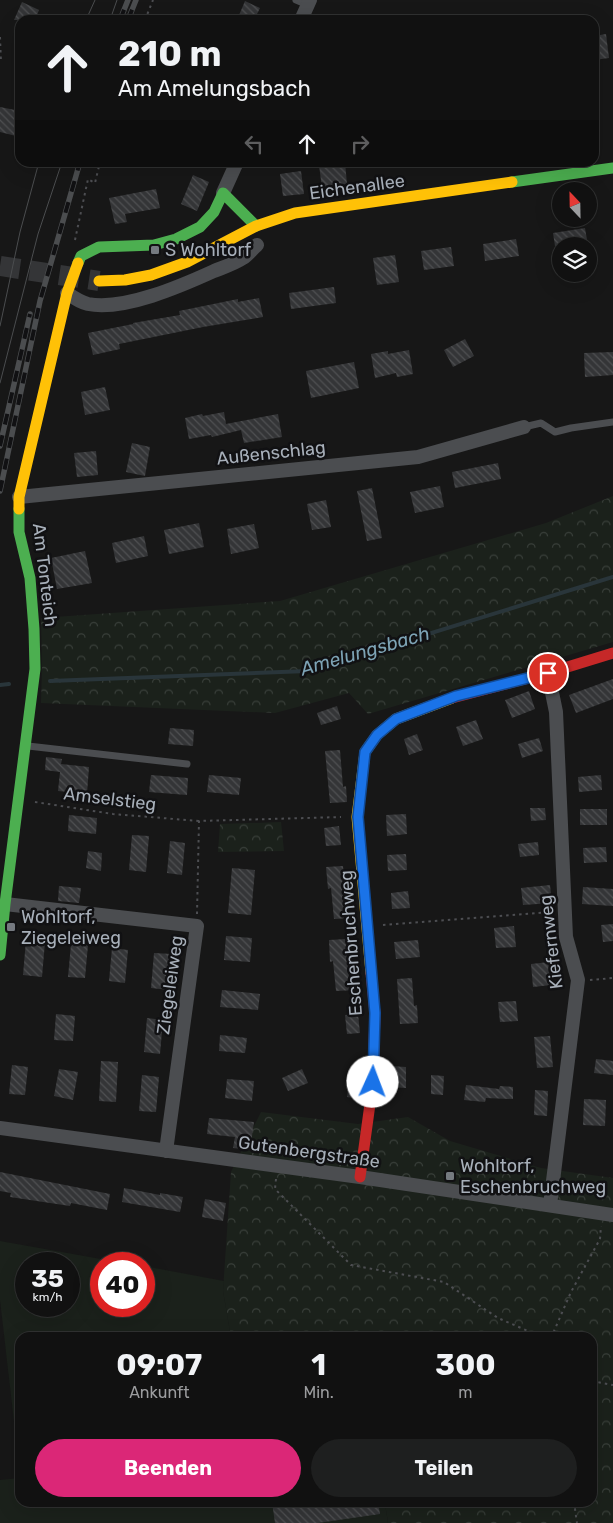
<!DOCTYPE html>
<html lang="de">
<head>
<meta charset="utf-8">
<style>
  :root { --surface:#111; --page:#1e1f1f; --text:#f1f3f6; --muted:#9c9d9f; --line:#303131; --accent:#db2777 }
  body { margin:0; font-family:Rubik,sans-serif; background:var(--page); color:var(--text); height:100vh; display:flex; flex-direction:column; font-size:19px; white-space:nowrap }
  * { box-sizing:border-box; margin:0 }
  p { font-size:16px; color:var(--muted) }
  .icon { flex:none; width:28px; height:28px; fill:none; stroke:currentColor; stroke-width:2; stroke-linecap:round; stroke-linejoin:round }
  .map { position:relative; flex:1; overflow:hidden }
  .details { position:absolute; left:15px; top:1332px; width:582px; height:175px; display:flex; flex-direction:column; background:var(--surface); border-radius:15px; box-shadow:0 5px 20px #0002,0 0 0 1px var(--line) }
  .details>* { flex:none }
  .top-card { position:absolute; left:15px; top:15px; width:584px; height:152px; border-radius:15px; box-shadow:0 5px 20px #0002,0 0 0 1px var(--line); background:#111; color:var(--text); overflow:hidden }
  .needle { width:32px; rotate:338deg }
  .tools { position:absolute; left:552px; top:182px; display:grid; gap:10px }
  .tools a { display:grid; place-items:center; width:45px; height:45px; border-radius:50%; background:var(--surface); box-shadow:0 5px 20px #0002,0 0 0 1px var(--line); font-size:25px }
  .speed { position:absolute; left:15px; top:1252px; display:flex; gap:10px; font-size:25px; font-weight:700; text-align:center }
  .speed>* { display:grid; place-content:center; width:65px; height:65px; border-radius:50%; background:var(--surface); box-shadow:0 5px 20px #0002,0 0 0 1px var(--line); line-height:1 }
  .speed small { font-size:12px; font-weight:400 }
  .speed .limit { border:8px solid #d22; background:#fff; color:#111 }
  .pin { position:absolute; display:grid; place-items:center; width:42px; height:42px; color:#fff; margin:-21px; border:2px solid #fff; border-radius:50%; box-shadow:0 1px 5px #0007 }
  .me { position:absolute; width:55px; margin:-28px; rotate:2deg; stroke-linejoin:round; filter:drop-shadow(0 0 4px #0008) }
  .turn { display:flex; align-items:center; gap:18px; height:105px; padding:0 20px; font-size:22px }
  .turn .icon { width:65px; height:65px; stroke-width:2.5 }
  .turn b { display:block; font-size:35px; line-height:42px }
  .lanes { display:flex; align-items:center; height:48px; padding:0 20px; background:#0003; justify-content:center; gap:25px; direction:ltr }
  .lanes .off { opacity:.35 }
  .eta { display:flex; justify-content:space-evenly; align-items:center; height:85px; text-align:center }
  .eta b { font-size:30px; font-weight:700; line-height:35px }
  .button { display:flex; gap:10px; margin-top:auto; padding:10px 20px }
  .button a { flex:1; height:58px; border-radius:30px; background:var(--accent); color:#fff; font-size:20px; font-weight:700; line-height:58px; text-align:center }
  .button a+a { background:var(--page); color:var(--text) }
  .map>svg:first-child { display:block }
  .forest { fill:url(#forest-crowns) }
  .garden { fill:#1b211b; fill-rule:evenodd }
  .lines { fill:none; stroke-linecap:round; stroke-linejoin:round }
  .stream { stroke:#29353a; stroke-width:4 }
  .building { fill:url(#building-back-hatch) }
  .secondary-tunnel { stroke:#343537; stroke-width:20; stroke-dasharray:20 10; stroke-linecap:butt }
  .path { stroke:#4d4e52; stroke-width:2; stroke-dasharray:2.5 4; stroke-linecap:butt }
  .lane { stroke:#4b4d50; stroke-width:7 }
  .street { stroke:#4b4d50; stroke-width:14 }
  .fast { stroke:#4caf50; stroke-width:11 }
  .slow { stroke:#ffc107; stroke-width:11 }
  .jam { stroke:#c62828; stroke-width:11 }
  .tram { stroke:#4b4d4f; stroke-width:1 }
  .rail-casing { stroke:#4b4d4f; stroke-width:5.5 }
  .rail { stroke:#111113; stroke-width:4; stroke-dasharray:11; stroke-linecap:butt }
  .route-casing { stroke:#114b97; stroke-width:12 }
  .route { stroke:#1a73e8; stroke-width:9 }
  .poi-dot { fill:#757a80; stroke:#111113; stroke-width:2 }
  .labels { text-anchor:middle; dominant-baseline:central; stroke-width:5; stroke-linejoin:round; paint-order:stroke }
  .street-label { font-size:18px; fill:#a7afb9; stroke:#111113 }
  .poi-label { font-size:18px; fill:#a7afb9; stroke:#111113; text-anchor:start }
  .water-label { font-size:19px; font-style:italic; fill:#7da3b5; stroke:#111113 }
</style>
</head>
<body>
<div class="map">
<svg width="613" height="1523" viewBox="0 0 613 1523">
  <defs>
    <pattern id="forest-crowns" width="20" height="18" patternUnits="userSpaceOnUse" patternTransform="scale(1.25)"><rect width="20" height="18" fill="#1b211b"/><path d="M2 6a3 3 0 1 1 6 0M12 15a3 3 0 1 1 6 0" fill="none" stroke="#393f3a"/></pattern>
    <pattern id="building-back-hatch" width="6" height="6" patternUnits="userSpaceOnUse" patternTransform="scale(1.25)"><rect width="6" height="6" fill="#343537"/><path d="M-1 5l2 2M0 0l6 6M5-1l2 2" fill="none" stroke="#4f5052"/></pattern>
  </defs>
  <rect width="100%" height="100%" fill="#171717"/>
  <path class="forest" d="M613,496V642L368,714L349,693L275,713L41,703L42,667L41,618L280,601L546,523Z
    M281,822L284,851L218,852L220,824Z
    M261,1112L358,1124L408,1117L450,1141L541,1168L613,1178V1523H388L385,1503L592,1502V1338H231L223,1291L231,1172Z"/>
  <path class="garden" d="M0,1241L129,1264H101V1306H144V1266L224,1281L223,1291L231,1337L20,1338V1474L0,1300ZM26,1264H69V1306H26Z
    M20,1478V1502L385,1503L388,1523H0V1480Z"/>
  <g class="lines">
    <path class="stream" d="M50,681L308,671L613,577
      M0,685L9,684"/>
  </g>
  <path class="building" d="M245,1L260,8L254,20H237Z
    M22,2L39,10L35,20H14Z
    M606,34L609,58L594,60V36Z
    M0,107L20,111V137L0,132Z
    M345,162L347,184L322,188L319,165Z
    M301,171L304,194L283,196L280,174Z
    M193,175L209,182L197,211L181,204Z
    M156,189L160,208L125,214L127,222L115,224L109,198Z
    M585,228L588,246H555L553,233Z
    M516,239L519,256L485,261L483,244Z
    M451,247L454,266L424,270L421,251Z
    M395,255L399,282L377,285L373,258Z
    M334,287L336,303L291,309L289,293Z
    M259,298L263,317L203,327L119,344L120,349L93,355L88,333L133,324V323L180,315L179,311L238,299V302Z
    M465,339L474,356L453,367L444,350Z
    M409,350L413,374L397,377L396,373L375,378L371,354L388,351V354Z
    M613,352V375L585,377L584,353Z
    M354,362L359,388L311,398L306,371Z
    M105,387L110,410L85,415L81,392Z
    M224,412L226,424L278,414L282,437L244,443L241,430L212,437L211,435L189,439L185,418L202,414L203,416Z
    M132,443L150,447L145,476L126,472Z
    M96,451L98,475L77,477L74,453Z
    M498,463L501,479L455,488L452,472Z
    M440,486L444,507L415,513L410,492Z
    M372,488L382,538L367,541L357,491Z
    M326,500L331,527L312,530L307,504Z
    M199,523L204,547L169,554L164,530Z
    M254,524L259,548L231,554L227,529Z
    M144,536L148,556L116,563L112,543Z
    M85,551L92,583L57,589L51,558Z
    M613,679V699L576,713L569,695Z
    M529,691L535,709L512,718L505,700Z
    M337,706L341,719L321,725L317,713Z
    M476,720L483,739L463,746L456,727Z
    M170,728L194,730L193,746L168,744Z
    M417,734L423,750L409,755L404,739Z
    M539,738L543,751L522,758L518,744Z
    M340,750L343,787L346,786L347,802L330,803L325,751Z
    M46,757L62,759L61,764L89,767L87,794L58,791L60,772L45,770Z
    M151,775L188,778L187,795L149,792Z
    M209,775L241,778L239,795L207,792Z
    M601,775L602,790L579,792L578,777Z
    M530,808H545L546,820L531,821Z
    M580,809H607V825H580Z
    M406,814L407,834L387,836L386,815Z
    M69,815L97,818L96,834L68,831Z
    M339,826L341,845L326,846L324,828Z
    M132,835L149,836L146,872L129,870Z
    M170,841L185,843L182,875L167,873Z
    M538,842L539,855L520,857L518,844Z
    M606,847L607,862L584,863L583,848Z
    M88,851L102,853L101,871L86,868Z
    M406,854L407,870L388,871L387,855Z
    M343,866L346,900H351L352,918L334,919L331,888L328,889L326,867Z
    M232,868L255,870L251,915L228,913Z
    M550,885L552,903L523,905L521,888Z
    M59,886L81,888L79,903L58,901Z
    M583,887L613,889V906L582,904Z
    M408,891L410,908L392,909L391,893Z
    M613,924V941L603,942L601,925Z
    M514,926L516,947L496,948L494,928Z
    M226,936L252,938L250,962L224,960Z
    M346,939L349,978L355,977L356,990L336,991L333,961L330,962L329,940Z
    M26,940L45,942L42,977L23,975Z
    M418,940L420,957L396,959L394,942Z
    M71,944L88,945L85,978L68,977Z
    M112,948L128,950L125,983L109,981Z
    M154,953L172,954L169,990L151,988Z
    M549,962L551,985L533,987L531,964Z
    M412,978L414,1006L417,1005L418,1023L400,1024L397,979Z
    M222,990L260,994L258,1010L220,1007Z
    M516,1001L518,1021L500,1022L498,1002Z
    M56,1014L75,1016L73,1041L54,1040Z
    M358,1014L360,1033L347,1034L345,1015Z
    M147,1018L163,1020L160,1054L144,1052Z
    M220,1035L247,1038L245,1053L219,1051Z
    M550,1036L553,1067L537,1068L534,1037Z
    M596,1059L613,1061V1075L594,1073Z
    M101,1061L118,1062L116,1102L99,1101Z
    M12,1065L28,1067L25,1095L9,1094Z
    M391,1066L406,1067V1088L390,1087Z
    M59,1069L78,1072L73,1100L54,1096Z
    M302,1069L308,1083L288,1091L282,1078Z
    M142,1075L159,1077L156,1112L139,1111Z
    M431,1075L444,1076L443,1095L431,1094Z
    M227,1079L254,1081L252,1101L225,1098Z
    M349,1082L361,1084L359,1099L347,1097Z
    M466,1085L499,1089L500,1086L513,1087V1099L486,1098L485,1102L464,1100Z
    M535,1090L548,1091L547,1116L534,1115Z
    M584,1099L606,1100L605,1126L583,1125Z
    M209,1118L254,1122L250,1150L233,1148L235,1137L207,1134Z
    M0,1172L110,1194L107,1210L71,1203L70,1206L10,1197L11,1193L0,1191Z
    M124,1188L160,1195V1193L183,1197L180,1212L122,1202Z
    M205,1199L226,1203L223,1221L202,1217Z
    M272,1502H378L380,1514L318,1523H275Z"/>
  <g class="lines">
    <path class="secondary-tunnel" d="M0,266L99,281"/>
    <path class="path" d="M145,20L153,0
      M0,37L1,63
      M75,240L88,179L95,183L100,162
      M35,802L113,814L199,821
      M197,914L199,821L341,817
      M383,925L552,912
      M590,980L613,978
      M276,1179L275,1189L351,1265L444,1282L498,1318L544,1338
      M551,1338L571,1292L600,1239L601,1226
      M592,1381L613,1385
      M574,1502L577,1523"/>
    <path class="lane" d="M296,0L308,5
      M524,427L541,423L555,432L571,428L613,422
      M28,746L187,764"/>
    <path class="street" d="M301,20L310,0
      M223,193L237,162
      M67,293C74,298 80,302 88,304C124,311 181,286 214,271C224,267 234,264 243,258C248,255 252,249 257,245
      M19,497L418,457L524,427
      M548,673L556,712L566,937L578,980L550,1205
      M5,904L197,926L166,1151
      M0,1128L360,1177L613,1215"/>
    <path class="fast" d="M512,182L613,168
      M78,263L81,256L99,247L154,245L176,239L200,227L214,212L223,193L256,226
      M0,955L5,904L35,669L34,629L30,578L19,532V509"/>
    <path class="slow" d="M99,281L125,280L151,275L187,262L256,226L295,213L512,182
      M19,509V497L67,293L78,263
      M371,973L357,817L365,752L377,735L396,719L452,698"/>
    <path class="jam" d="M452,698L548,673L613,653
      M360,1177L373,1082L375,1013L371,973"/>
    <path class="tram" d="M86,20L95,0
      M110,20L117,0
      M0,326L20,232L39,162
      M0,383L38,234L62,162"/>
    <defs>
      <path id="rail" d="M120,20L128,0
        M128,20L136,0
        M0,446L30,314
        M0,491L40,301L80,162"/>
    </defs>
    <use href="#rail" class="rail-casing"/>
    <use href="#rail" class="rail"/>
  </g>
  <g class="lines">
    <defs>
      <path id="route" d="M373,1082L375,1013L358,817L365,752L377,735L396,719L456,696L548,673"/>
    </defs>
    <use href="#route" class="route-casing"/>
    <use href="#route" class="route"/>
  </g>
  <g class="poi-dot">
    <rect x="150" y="245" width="10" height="10" rx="2.5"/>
    <rect x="6" y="922" width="10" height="10" rx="2.5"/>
    <rect x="445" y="1171" width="10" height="10" rx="2.5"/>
  </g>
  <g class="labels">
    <g class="street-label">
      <text transform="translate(357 187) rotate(-8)">Eichenallee</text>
      <text transform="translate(271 453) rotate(-6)">Außenschlag</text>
      <text transform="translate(45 575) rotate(83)">Am Tonteich</text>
      <text transform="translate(110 799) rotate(7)">Amselstieg</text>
      <text transform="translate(551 942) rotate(-97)">Kiefernweg</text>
      <text transform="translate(351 943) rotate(-94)">Eschenbruchweg</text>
      <text transform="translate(170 985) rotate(-82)">Ziegeleiweg</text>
      <text transform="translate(309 1152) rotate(8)">Gutenbergstraße</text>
    </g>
    <g class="poi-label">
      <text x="165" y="250">S Wohltorf</text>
      <text x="21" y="917">Wohltorf,<tspan x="21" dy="21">Ziegeleiweg</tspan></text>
      <text x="460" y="1166">Wohltorf,<tspan x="460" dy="21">Eschenbruchweg</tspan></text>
    </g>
    <g class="water-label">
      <text transform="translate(365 651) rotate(-16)">Amelungsbach</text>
    </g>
  </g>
</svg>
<div class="tools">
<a><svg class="needle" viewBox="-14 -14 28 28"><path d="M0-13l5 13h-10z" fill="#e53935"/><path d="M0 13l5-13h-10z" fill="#9c9d9f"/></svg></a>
<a><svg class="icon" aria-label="layers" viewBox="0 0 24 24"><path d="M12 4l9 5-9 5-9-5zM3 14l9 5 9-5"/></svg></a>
</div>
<div class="speed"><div>35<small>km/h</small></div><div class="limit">40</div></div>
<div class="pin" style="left:548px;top:673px;background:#d93025"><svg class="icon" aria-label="arrive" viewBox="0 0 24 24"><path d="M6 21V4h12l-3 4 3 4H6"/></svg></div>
<svg class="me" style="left:373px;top:1082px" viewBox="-20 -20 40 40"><circle r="19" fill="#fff"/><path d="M0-13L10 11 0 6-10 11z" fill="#1a73e8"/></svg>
<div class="top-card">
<div class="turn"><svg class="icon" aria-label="ahead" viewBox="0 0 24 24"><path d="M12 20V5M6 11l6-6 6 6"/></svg><div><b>210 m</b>Am Amelungsbach</div></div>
<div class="lanes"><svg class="icon off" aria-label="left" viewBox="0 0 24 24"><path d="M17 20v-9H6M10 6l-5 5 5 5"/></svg><svg class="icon" aria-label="ahead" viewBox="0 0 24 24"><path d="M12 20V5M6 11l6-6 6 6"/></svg><svg class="icon off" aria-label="right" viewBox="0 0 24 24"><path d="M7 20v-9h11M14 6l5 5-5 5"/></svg></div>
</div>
<section class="details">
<div class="eta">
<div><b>09:07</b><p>Ankunft</p></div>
<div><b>1</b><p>Min.</p></div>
<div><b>300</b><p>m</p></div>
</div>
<div class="button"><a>Beenden</a><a>Teilen</a></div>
</section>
</div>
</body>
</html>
